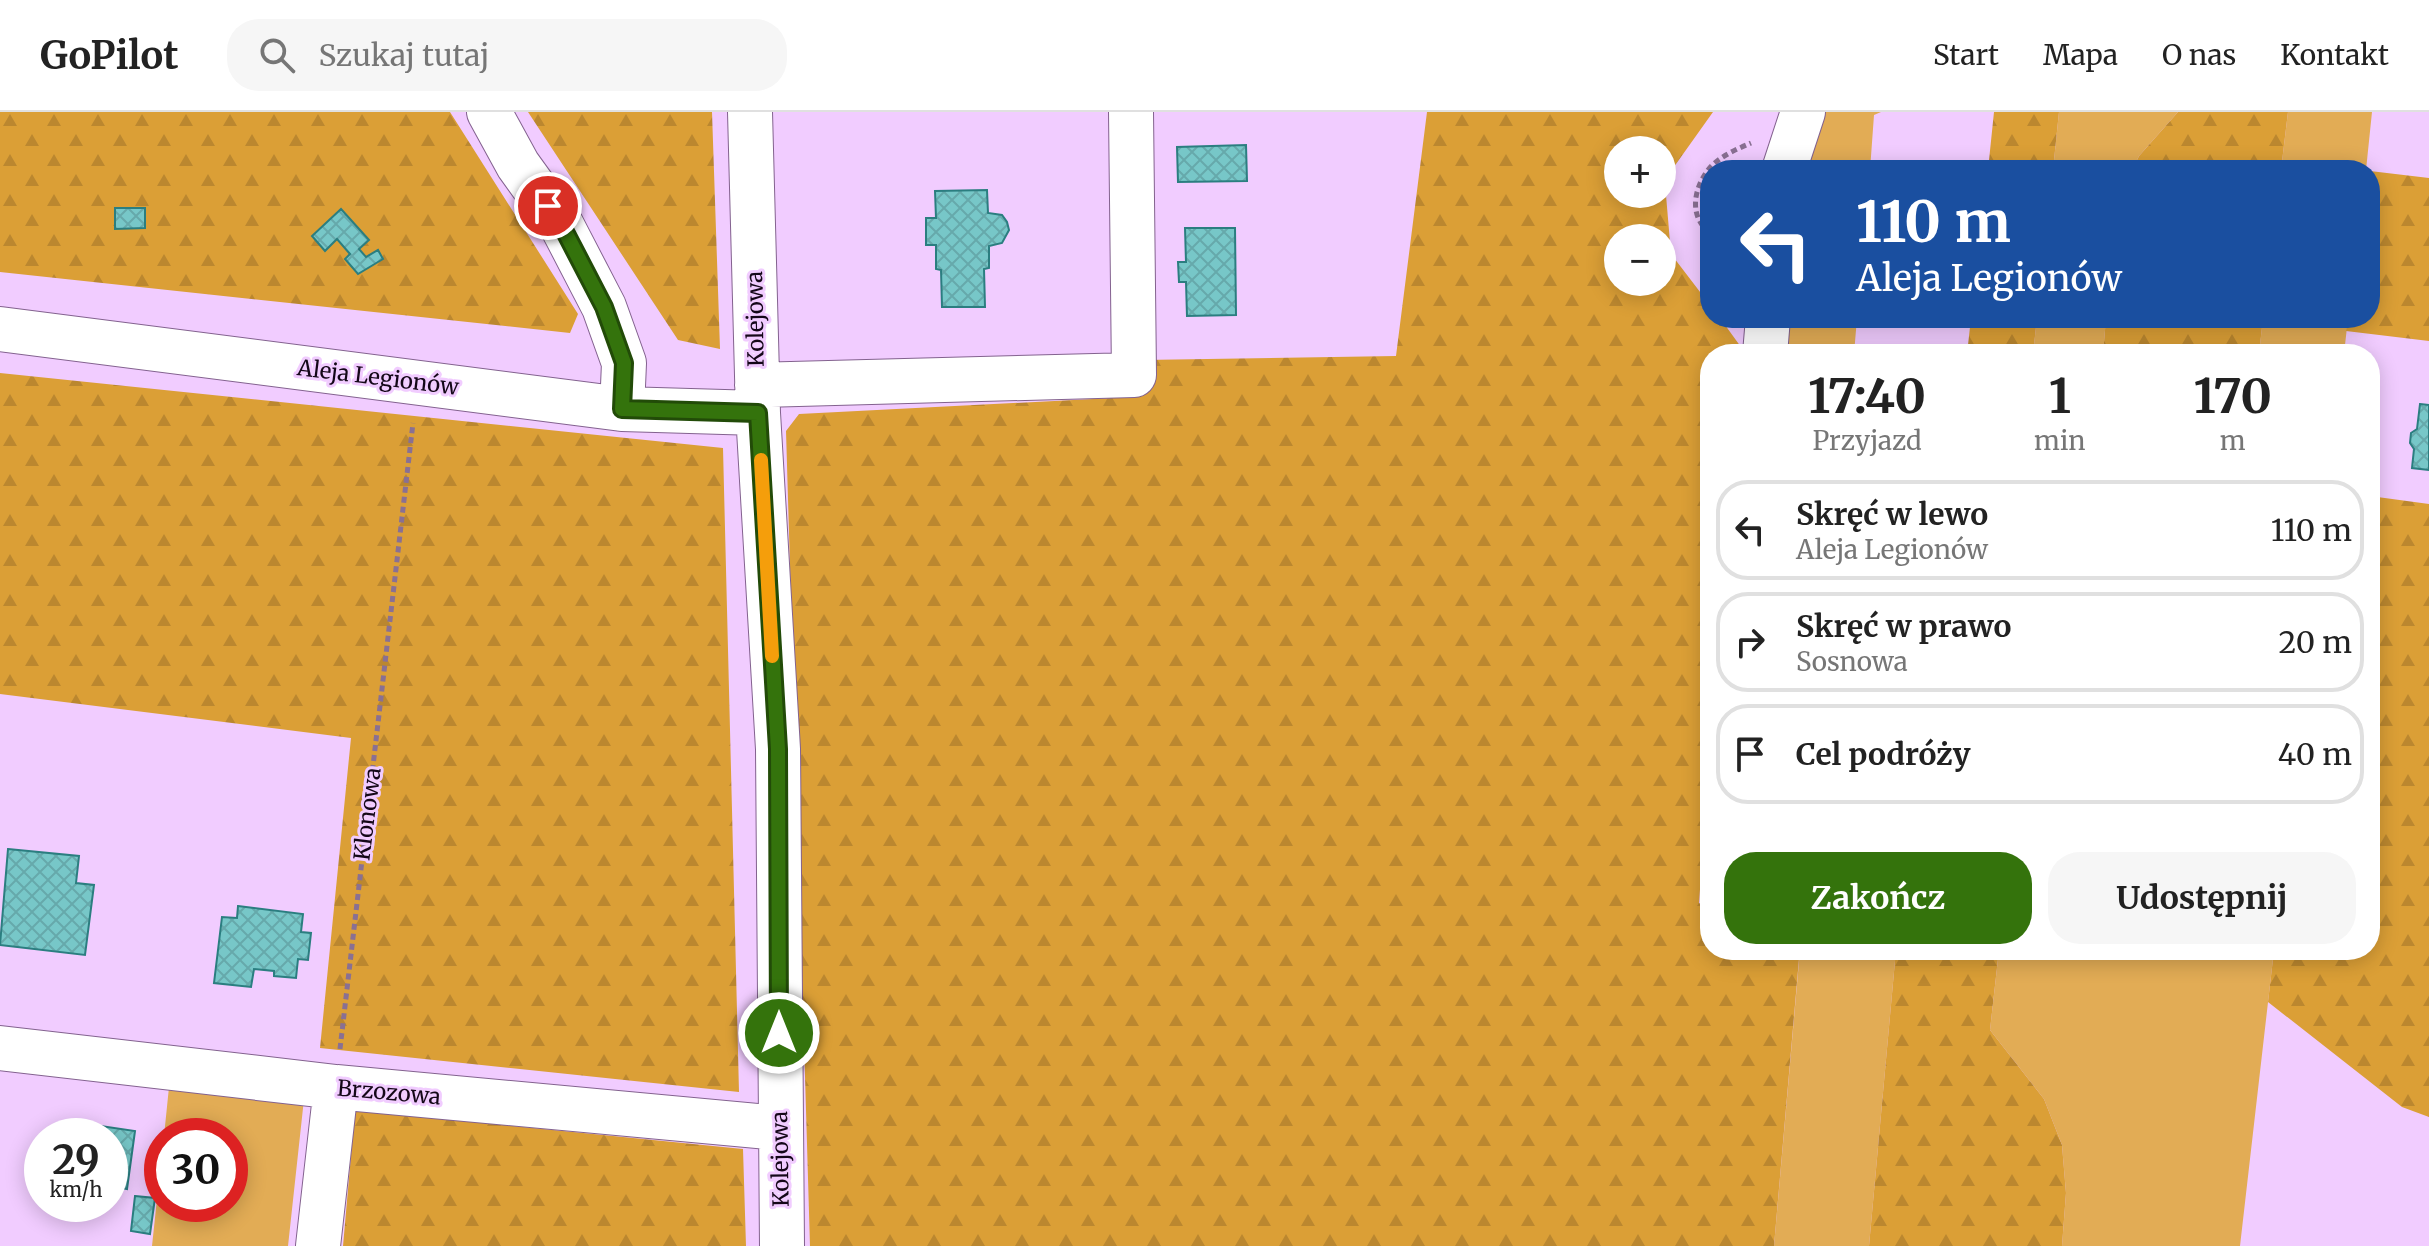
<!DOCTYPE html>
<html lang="pl">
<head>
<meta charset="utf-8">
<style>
  :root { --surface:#fff; --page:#f6f6f6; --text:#222; --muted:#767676; --line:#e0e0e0; --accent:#34730c }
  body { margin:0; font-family:Merriweather,serif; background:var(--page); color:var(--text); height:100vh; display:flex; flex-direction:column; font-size:30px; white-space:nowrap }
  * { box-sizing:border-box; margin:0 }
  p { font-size:26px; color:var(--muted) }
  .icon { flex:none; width:44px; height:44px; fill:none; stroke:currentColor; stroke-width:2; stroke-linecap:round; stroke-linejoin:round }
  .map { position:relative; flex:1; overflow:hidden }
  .sheet { position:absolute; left:1700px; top:232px; width:680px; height:616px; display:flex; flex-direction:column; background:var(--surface); border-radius:32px; box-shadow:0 4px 20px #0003 }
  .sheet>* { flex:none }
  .hud { position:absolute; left:1700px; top:48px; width:680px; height:168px; border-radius:32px; box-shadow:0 4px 20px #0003; background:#1a4fa0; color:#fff; overflow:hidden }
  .fabs { position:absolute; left:1604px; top:24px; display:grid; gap:16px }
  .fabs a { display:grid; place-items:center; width:72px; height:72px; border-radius:50%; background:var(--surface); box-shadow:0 4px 20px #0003; font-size:40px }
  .speed { position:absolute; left:24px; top:1006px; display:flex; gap:16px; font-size:40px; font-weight:700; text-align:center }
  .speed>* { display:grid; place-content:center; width:104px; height:104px; border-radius:50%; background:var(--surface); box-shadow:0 4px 20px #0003; line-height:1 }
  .speed small { font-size:20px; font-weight:400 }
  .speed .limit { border:12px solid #d22; background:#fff; color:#111 }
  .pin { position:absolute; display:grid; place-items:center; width:68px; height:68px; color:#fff; margin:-34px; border:4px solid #fff; border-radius:50%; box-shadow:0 2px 8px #0007 }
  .me { position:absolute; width:88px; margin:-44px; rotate:0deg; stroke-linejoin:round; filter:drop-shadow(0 0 6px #0008) }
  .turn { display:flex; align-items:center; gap:28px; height:168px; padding:0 24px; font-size:36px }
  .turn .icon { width:104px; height:104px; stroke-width:2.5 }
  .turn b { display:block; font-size:56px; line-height:68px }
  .eta { display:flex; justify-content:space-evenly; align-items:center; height:136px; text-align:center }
  .eta b { font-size:48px; font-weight:700; line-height:56px }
  .action { display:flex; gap:16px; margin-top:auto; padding:16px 24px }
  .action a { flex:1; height:92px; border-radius:32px; background:var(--accent); color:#fff; font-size:32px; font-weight:700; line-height:92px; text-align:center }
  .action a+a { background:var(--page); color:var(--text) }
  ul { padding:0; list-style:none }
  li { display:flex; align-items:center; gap:24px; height:100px; margin:0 16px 12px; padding:0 8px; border:4px solid var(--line); border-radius:32px }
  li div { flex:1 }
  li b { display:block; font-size:30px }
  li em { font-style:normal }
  header { display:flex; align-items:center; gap:48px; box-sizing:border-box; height:112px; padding:0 40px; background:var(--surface); border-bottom:2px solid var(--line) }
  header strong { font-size:38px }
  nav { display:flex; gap:44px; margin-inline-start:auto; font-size:28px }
  .search { width:560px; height:72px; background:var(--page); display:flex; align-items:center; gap:20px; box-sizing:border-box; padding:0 28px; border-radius:32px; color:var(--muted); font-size:30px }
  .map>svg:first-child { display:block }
  .green { fill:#e2ac55 }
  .forest { fill:url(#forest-firs); fill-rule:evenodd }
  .building { fill:url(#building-cross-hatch); stroke:#2b7e80; stroke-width:2 }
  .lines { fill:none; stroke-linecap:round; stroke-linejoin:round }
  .minor-casing { stroke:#83628f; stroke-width:46 }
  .path { stroke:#897093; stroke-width:5; stroke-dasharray:6 4; stroke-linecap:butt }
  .minor { stroke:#fff; stroke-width:44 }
  .route-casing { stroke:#224b08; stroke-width:20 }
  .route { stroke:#34730c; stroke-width:14 }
  .slow { stroke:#f59e0b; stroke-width:14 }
  .labels { text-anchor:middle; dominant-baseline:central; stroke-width:6; stroke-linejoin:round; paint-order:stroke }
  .street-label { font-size:22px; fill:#140718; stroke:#f1ccff }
</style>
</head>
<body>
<header>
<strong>GoPilot</strong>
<div class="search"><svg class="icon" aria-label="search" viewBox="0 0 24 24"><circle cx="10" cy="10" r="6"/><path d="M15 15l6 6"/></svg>Szukaj tutaj</div>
<nav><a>Start</a><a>Mapa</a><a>O nas</a><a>Kontakt</a></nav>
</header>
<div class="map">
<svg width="2429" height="1134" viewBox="0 0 2429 1134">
  <defs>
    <pattern id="forest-firs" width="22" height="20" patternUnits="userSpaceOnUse" patternTransform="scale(2)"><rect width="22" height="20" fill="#db9f36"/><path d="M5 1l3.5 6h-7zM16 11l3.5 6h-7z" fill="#bb872f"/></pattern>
    <pattern id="building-cross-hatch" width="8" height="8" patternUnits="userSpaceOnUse" patternTransform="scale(2)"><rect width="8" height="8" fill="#77c7c8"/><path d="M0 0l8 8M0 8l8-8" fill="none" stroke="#66a9ab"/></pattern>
  </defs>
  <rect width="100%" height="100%" fill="#f1ccff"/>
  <path class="green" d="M1815,0H1881L1874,3L1870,58H1804Z
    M2059,0H2178L2139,44L2132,58H2053Z
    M2288,0H2372L2366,58H2281Z
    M1782,206H1857L1854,242H1779Z
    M2037,206H2106L2103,242H2033Z
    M2263,206H2348L2344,242H2259Z
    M1800,838H1896L1869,1134H1774Z
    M1999,838H2274L2240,1134H2062L2066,1081L2062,1033L2044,987L1990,918Z
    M169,975L304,987L288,1134H152L162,1040V1092H230V1024H164Z"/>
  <path class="forest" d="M0,0H450L578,202L570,221L0,160Z
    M528,0H712L720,237L678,228Z
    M1427,0H1713L1671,59L1666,83L1671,142L1710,193V206H1720L1746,242H1710V643L1699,791L1710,798V838H1783L1799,847L1774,1134H810L786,319L799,302L1112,286L1133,278L1142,248L1396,244ZM1618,38H1662V82H1618ZM1618,126H1662V170H1618Z
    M1994,0H2059L2053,58H1988Z
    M2178,0H2288L2281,58H2132L2139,44Z
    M2370,59L2429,66V229L2346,219L2348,206H2370Z
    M1971,206H2037L2033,242H1967Z
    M2106,206H2263L2259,242H2103Z
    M0,261L723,336L739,980L320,936L351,626L0,582Z
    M2370,384L2429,392V1005L2402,995L2268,890L2274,838H2370Z
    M1896,838H1999L1990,918L2044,987L2062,1033L2066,1081L2062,1134H1869Z
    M355,998L743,1037L746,1134H343Z"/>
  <path class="building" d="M1246,33L1247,69L1178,70L1177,35Z
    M987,78L988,101L1002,103L1007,110L1009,118L1002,131L989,134V156L984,157L985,195H942L941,158L936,157V133H926V106H936L935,79Z
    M115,96H145V116L115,117Z
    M341,97L369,128L359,137L366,145L378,138L383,147L358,162L345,147L350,142L337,127L325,139L312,124Z
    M1185,116H1235L1236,203L1187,204L1186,170H1179L1178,150H1186Z
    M2420,292L2429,293V358L2412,356L2414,337L2410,331L2411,321L2417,317Z
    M8,737L79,744L76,771L94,773L85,843L0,833Z
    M238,794L303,802L301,820L311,821L308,848L298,847L296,866L274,864V859L254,857L251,875L214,871L222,805L237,806Z
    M87,1012L135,1019L127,1077L110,1074V1024H86Z
    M135,1084L155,1086L150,1122L131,1119Z"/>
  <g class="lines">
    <defs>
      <path id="minor" d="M489,0L518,53L562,114L604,195L624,251L622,297
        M750,0L758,301L778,637L782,1134
        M1784,58L1803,0
        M0,217L622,297L758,301
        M1765,242L1768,206
        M757,273L1134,263L1131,0
        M0,936L336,975L779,1016
        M318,1134L336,975"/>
    </defs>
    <use href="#minor" class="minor-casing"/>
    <path class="path" d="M1710,121C1689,105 1693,78 1708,58C1718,45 1737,37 1751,31
      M340,937L413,311"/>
    <use href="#minor" class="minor"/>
  </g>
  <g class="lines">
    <defs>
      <path id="route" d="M548,94L562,114L604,195L624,251L622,297L758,301L778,637L779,921"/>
    </defs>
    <use href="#route" class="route-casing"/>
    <use href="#route" class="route"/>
    <path class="slow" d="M761,348L772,544"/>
  </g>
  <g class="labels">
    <g class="street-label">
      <text transform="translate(755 207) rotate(-91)">Kolejowa</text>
      <text transform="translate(378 265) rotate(7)">Aleja Legionów</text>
      <text transform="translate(367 702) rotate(-83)">Klonowa</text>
      <text transform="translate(389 980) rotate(5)">Brzozowa</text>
      <text transform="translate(780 1047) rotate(-91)">Kolejowa</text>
    </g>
  </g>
</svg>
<div class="fabs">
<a>+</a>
<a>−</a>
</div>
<div class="speed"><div>29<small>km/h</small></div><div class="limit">30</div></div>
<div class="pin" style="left:548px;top:94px;background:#d93025"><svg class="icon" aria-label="arrive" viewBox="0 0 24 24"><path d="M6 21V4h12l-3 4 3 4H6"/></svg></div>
<svg class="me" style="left:779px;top:921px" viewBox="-20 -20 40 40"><circle r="17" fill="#34730c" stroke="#fff" stroke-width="3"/><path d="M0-11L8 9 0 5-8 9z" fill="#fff"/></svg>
<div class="hud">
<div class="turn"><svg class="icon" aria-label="left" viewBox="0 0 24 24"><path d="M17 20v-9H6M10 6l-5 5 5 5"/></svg><div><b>110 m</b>Aleja Legionów</div></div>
</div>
<section class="sheet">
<div class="eta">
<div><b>17:40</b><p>Przyjazd</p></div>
<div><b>1</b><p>min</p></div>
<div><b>170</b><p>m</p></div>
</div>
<ul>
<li><svg class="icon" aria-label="left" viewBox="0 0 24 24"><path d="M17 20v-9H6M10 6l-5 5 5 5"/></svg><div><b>Skręć w lewo</b><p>Aleja Legionów</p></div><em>110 m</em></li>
<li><svg class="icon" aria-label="right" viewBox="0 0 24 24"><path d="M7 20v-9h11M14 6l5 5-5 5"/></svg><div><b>Skręć w prawo</b><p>Sosnowa</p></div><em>20 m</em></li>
<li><svg class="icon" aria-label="arrive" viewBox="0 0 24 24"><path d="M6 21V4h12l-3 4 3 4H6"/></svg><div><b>Cel podróży</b></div><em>40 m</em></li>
</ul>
<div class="action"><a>Zakończ</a><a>Udostępnij</a></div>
</section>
</div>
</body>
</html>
